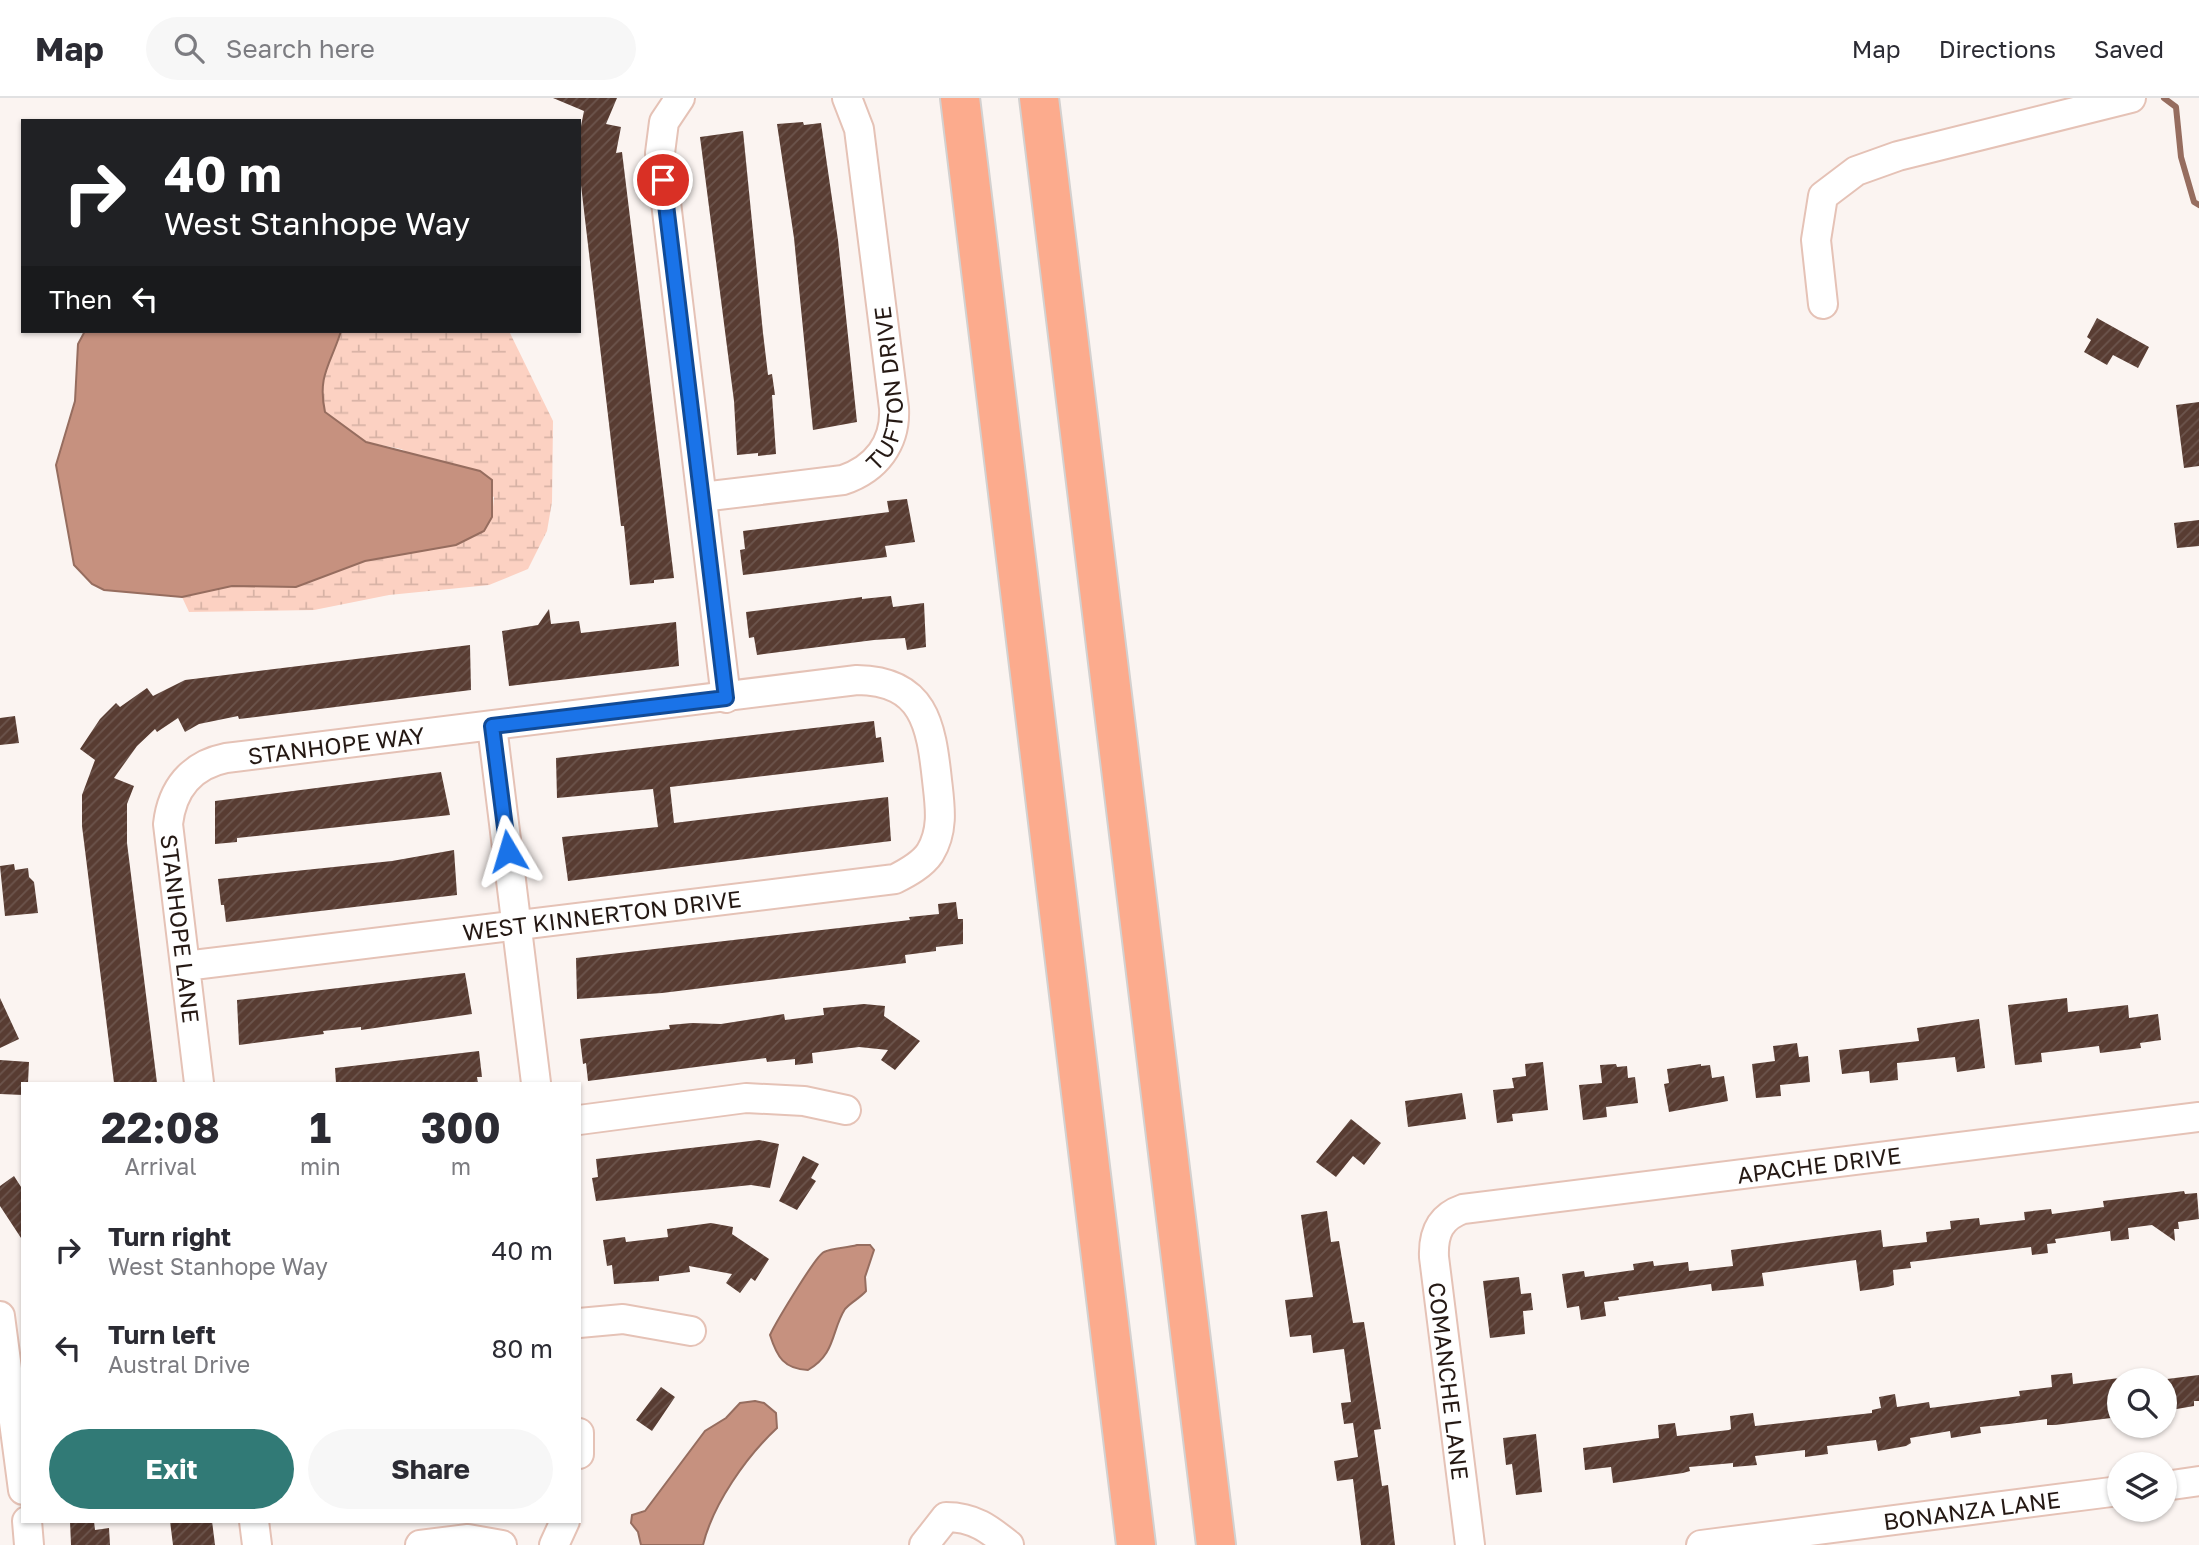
<!DOCTYPE html>
<html lang="en">
<head>
<meta charset="utf-8">
<style>
  :root { --surface:#fff; --page:#f7f7f7; --text:#2b2b33; --muted:#7c7c81; --line:#e1e1e2; --accent:#317a76 }
  body { margin:0; font-family:"Golos Text",sans-serif; background:var(--page); color:var(--text); height:100vh; display:flex; flex-direction:column; font-size:26px; white-space:nowrap }
  * { box-sizing:border-box; margin:0 }
  p { font-size:23px; color:var(--muted) }
  .icon { flex:none; width:38px; height:38px; fill:none; stroke:currentColor; stroke-width:2; stroke-linecap:round; stroke-linejoin:round }
  .map { position:relative; flex:1; overflow:hidden }
  .panel { position:absolute; left:21px; top:984px; width:560px; height:441px; display:flex; flex-direction:column; background:var(--surface); border-radius:0px; box-shadow:0 2px 5px #0004 }
  .panel>* { flex:none }
  .banner { position:absolute; left:21px; top:21px; width:560px; height:214px; border-radius:0px; box-shadow:0 2px 5px #0004; background:#202124; color:#fff; overflow:hidden }
  .buttons { position:absolute; left:2107px; top:1270px; display:grid; gap:14px }
  .buttons a { display:grid; place-items:center; width:70px; height:70px; border-radius:50%; background:var(--surface); box-shadow:0 2px 5px #0004; font-size:35px }
  .pin { position:absolute; display:grid; place-items:center; width:60px; height:60px; color:#fff; margin:-30px; border:4px solid #fff; border-radius:50%; box-shadow:0 2px 7px #0007 }
  .me { position:absolute; width:77px; margin:-38px; rotate:353deg; stroke-linejoin:round; filter:drop-shadow(0 0 5px #0008) }
  .turn { display:flex; align-items:center; gap:24px; height:147px; padding:0 28px; font-size:32px }
  .turn .icon { width:91px; height:91px; stroke-width:2.5 }
  .turn b { display:block; font-size:49px; line-height:60px }
  .then { display:flex; align-items:center; height:66px; padding:0 28px; background:#0003; gap:14px; font-size:26px }
  .eta { display:flex; justify-content:space-evenly; align-items:center; height:119px; text-align:center }
  .eta b { font-size:42px; font-weight:700; line-height:49px }
  .primary-button { display:flex; gap:14px; margin-top:auto; padding:14px 28px }
  .primary-button a { flex:1; height:80px; border-radius:42px; background:var(--accent); color:#fff; font-size:28px; font-weight:700; line-height:80px; text-align:center }
  .primary-button a+a { background:var(--page); color:var(--text) }
  ul { padding:0; list-style:none }
  li { display:flex; align-items:center; gap:21px; height:98px; padding:0 28px }
  li div { flex:1 }
  li b { display:block; font-size:26px }
  li em { font-style:normal }
  header { display:flex; align-items:center; gap:42px; box-sizing:border-box; height:98px; padding:0 35px; background:var(--surface); border-bottom:2px solid var(--line) }
  header strong { font-size:33px }
  nav { display:flex; gap:38px; margin-inline-start:auto; font-size:24px }
  .search { width:490px; height:63px; background:var(--page); display:flex; align-items:center; gap:18px; box-sizing:border-box; padding:0 24px; border-radius:38px; color:var(--muted); font-size:26px }
  .map>svg:first-child { display:block }
  .wetland { fill:url(#wetland-marsh) }
  .water { fill:#c6917f; stroke:#966d5f; stroke-width:2 }
  .lines { fill:none; stroke-linecap:round; stroke-linejoin:round }
  .stream { stroke:#966d5f; stroke-width:6 }
  .building { fill:url(#building-hatch) }
  .minor-casing { stroke:#e5c2b6; stroke-width:32 }
  .highway-casing { stroke:#d3d1d0; stroke-width:42 }
  .minor { stroke:#fff; stroke-width:28 }
  .highway { stroke:#fcab8d; stroke-width:38 }
  .route-casing { stroke:#114b97; stroke-width:18 }
  .route { stroke:#1a73e8; stroke-width:12 }
  .labels { text-anchor:middle; dominant-baseline:central; stroke-width:7; stroke-linejoin:round; paint-order:stroke }
  .street-label { font-size:23px; fill:#251914; stroke:#fff }
</style>
</head>
<body>
<header>
<strong>Map</strong>
<div class="search"><svg class="icon" aria-label="search" viewBox="0 0 24 24"><circle cx="10" cy="10" r="6"/><path d="M15 15l6 6"/></svg>Search here</div>
<nav><a>Map</a><a>Directions</a><a>Saved</a></nav>
</header>
<div class="map">
<svg width="2199" height="1447" viewBox="0 0 2199 1447">
  <defs>
    <pattern id="wetland-marsh" width="20" height="14" patternUnits="userSpaceOnUse" patternTransform="scale(1.75)"><rect width="20" height="14" fill="#fcd1c2"/><path d="M1 5h8M5 5V1M11 12h8M15 12V8" fill="none" stroke="#d8b3a6"/></pattern>
    <pattern id="building-hatch" width="6" height="6" patternUnits="userSpaceOnUse" patternTransform="scale(1.75)"><rect width="6" height="6" fill="#583c32"/><path d="M-1 1l2-2M0 6l6-6M5 7l2-2" fill="none" stroke="#6c554d"/></pattern>
  </defs>
  <rect width="100%" height="100%" fill="#fbf4f1"/>
  <path class="wetland" d="M341,233H509L553,323L552,404L547,433L528,471L489,487L389,497L314,512L189,514L182,499L232,488L296,489L365,463L456,447L484,433L492,419L494,399L401,351L366,344L325,314C317,277 331,266 341,233Z"/>
  <path class="water" d="M85,233H341C331,266 317,277 325,314L366,344L480,373L492,382V419L484,433L456,447L365,463L296,489L232,488L182,499L104,492L92,486L74,467L56,367L75,303L78,246Z
    M857,1147H870L874,1152L865,1179L866,1193C860,1200 850,1205 845,1211C831,1233 836,1256 808,1272C784,1271 777,1259 770,1237C775,1226 816,1157 824,1154C832,1150 847,1150 857,1147Z
    M755,1303L764,1305L776,1315L777,1330C746,1359 713,1406 703,1447H641L638,1434L631,1425L632,1417L645,1413L705,1333L726,1320L740,1305Z"/>
  <g class="lines">
    <path class="stream" d="M2164,0L2176,9L2181,59L2194,104L2199,107"/>
  </g>
  <path class="building" d="M553,0H617L606,26L621,29L616,55L622,54L674,480L654,482V485L630,487L624,428H621L579,70V38L584,13Z
    M803,24L804,27L821,25L838,142L857,324L813,332L794,140L777,26Z
    M743,33L763,235L768,277L772,276L775,297H772L776,356L758,358V355L737,357L734,303L700,39Z
    M2097,220L2149,249L2138,270L2113,257L2107,267L2084,254L2091,242L2087,239Z
    M2199,304V368L2184,370L2176,307Z
    M907,401L915,444L885,448L887,459L743,477L740,452L745,451L743,433L889,414L887,403Z
    M2199,422V448L2177,450L2174,425Z
    M891,498L893,509L924,505L926,549L907,552L905,540L874,542L757,557L754,539L749,540L746,514L862,499V501Z
    M549,511L551,526L579,523L581,535L676,524L679,568L509,588L502,533L538,527Z
    M470,547L471,592L239,621L238,618L199,626L185,634L178,620L157,634L155,631L137,648L114,680L134,688L127,706V745L157,985H114L82,728V697L95,662L80,651L100,621L116,605L120,609L147,590L153,598L185,582Z
    M15,618L19,645L0,647V620Z
    M874,623L876,640L881,639L884,664L670,689L674,725L888,699L891,743L568,783L562,739L658,729L653,691L557,700L556,660Z
    M441,674L450,717L237,740V744L215,746V703Z
    M454,752L457,797L226,824L224,807H221L218,781L392,763Z
    M14,766L15,772L28,770L29,779L34,784L38,815L5,818L0,768Z
    M956,804L958,821H963V846L936,849V853L905,857L906,865L662,895L577,901L576,860L910,822L909,819L939,816L938,806Z
    M465,875L472,916L361,932V929L323,933L324,936L239,947L237,902Z
    M0,900L19,941L0,950Z
    M2067,900L2068,914L2128,907L2129,920L2158,916L2161,942L2140,945L2141,950L2100,955L2099,948L2041,955L2042,964L2015,967L2008,907Z
    M864,906L885,908L884,918L920,943L895,972L881,962L888,952L859,949L812,955L813,965L795,967V961L767,964L766,960L588,983L586,965L583,966L580,941L670,931L669,927L692,925L721,926L784,916L785,922L824,917L823,910Z
    M1979,921L1985,970L1957,974L1955,959L1897,965L1898,982L1870,985L1869,973L1842,976L1839,952L1919,943L1917,930Z
    M1797,945L1799,959L1808,958L1810,984L1780,987L1781,998L1756,1000L1752,966L1775,963L1773,948Z
    M479,953L482,979H477L478,985H336L335,970Z
    M0,962L29,964L28,985H23V997L0,996Z
    M1543,964L1548,1012L1512,1016L1513,1023L1497,1025L1493,992L1514,990L1512,980L1526,978L1525,966Z
    M1616,966L1617,969L1627,968L1628,980L1635,979L1638,1005L1606,1009L1607,1019L1583,1022L1579,987L1602,985L1600,967Z
    M1701,966V968L1710,967L1712,980L1724,978L1728,1003L1669,1014L1664,986L1669,985L1667,971Z
    M1462,995L1466,1021L1408,1029L1405,1003Z
    M1351,1021L1381,1045L1364,1067L1353,1058L1336,1079L1316,1064Z
    M759,1042L779,1046L770,1090L751,1087L596,1103L592,1080L598,1079L596,1061Z
    M803,1058L819,1066L811,1080L816,1083L797,1112L779,1103Z
    M14,1078L23,1092V1143L0,1108V1088Z
    M2184,1093L2185,1096L2197,1095L2199,1121L2178,1124L2179,1131H2174L2175,1143L2152,1127L2128,1130L2129,1141L2111,1143L2110,1133L2055,1141L2056,1145L2047,1146L2048,1155L2032,1157L2031,1149L1910,1164L1911,1170L1893,1172L1894,1187L1888,1189L1860,1193L1856,1162L1762,1175L1764,1188L1712,1193L1711,1186L1618,1199L1619,1202L1604,1204L1606,1218L1581,1222L1579,1208L1567,1210L1562,1176L1584,1173L1585,1179L1634,1172L1633,1166L1653,1163L1654,1168L1688,1164L1689,1173L1733,1168L1731,1152L1881,1132L1883,1149L1927,1144L1926,1134L1951,1131L1950,1123L1979,1120L1980,1127L2025,1122L2024,1114L2051,1111L2052,1116L2104,1109L2103,1103Z
    M1327,1113L1331,1144L1339,1143L1353,1225L1364,1224L1381,1331L1374,1332L1382,1388L1388,1387L1395,1447H1361L1353,1381L1337,1383L1334,1363L1358,1359L1353,1325L1344,1326L1341,1305L1351,1304L1344,1251L1313,1255L1311,1237L1290,1239L1285,1202L1313,1199L1301,1117Z
    M711,1125L733,1129L732,1136L769,1161L755,1183L751,1180L740,1195L726,1185L732,1176L689,1168L690,1174L659,1178V1183L614,1186L612,1167L607,1168L603,1142L625,1139L626,1144L668,1139L667,1131Z
    M1519,1179L1521,1196L1531,1195L1533,1212L1523,1213L1525,1236L1490,1240L1483,1183Z
    M2072,1275L2073,1286L2119,1280V1319L2055,1327H2047V1321L2009,1326L1980,1329L1981,1335L1951,1340L1950,1333L1910,1340L1911,1345L1906,1348L1878,1353L1876,1342L1827,1348L1828,1356L1805,1359V1352L1755,1358L1757,1367L1733,1369V1365L1689,1369L1690,1373L1683,1375L1613,1385L1611,1369L1585,1372L1583,1350L1659,1340L1658,1327L1675,1325L1677,1338L1729,1332L1731,1331L1730,1318L1753,1315L1755,1328L1872,1315V1312L1881,1310L1879,1299L1895,1296L1897,1309L1929,1304L1930,1310L2020,1298L2019,1293L2052,1289L2051,1277Z
    M2199,1277V1303H2194V1308L2171,1312L2167,1281Z
    M661,1289L675,1299L652,1333L636,1322Z
    M1536,1336L1542,1394L1516,1397L1512,1366L1506,1367L1503,1340Z
    M70,1423H94L95,1432L109,1430L110,1447H71Z
    M170,1423H212L215,1447H173Z"/>
  <g class="lines">
    <defs>
      <g id="minor">
        <path d="M680,0L664,24L660,55L726,600"/>
        <path d="M1823,206L1816,142L1823,98L1856,73L1898,58L2131,0"/>
        <path id="s1" d="M702,399L843,382C876,371 896,345 894,310L859,31L847,0"/>
        <path d="M492,628L536,985"/>
        <path id="s2" d="M185,868L895,781C907,775 922,767 930,755C944,732 940,708 937,682C931,626 924,583 857,582L226,660C191,667 172,691 168,726L199,985"/>
        <path d="M579,1022L746,1000L804,1003L846,1012"/>
        <path d="M0,1218L23,1392"/>
        <path d="M579,1225L623,1221L691,1233"/>
        <path d="M579,1335V1356"/>
        <path d="M2165,1388L2199,1383"/>
        <path d="M27,1423L29,1447"/>
        <path d="M254,1423L257,1447"/>
        <path d="M420,1447L468,1441L502,1447"/>
        <path d="M554,1447L565,1423"/>
        <path d="M924,1447L946,1419C974,1419 989,1431 1009,1447"/>
        <path id="s3" d="M1470,1447L1434,1159C1433,1135 1440,1119 1463,1111L2199,1019"/>
        <path id="s4" d="M1701,1447L2119,1393"/>
      </g>
      <path id="highway" d="M960,0L1136,1447
        M1039,0L1216,1447"/>
    </defs>
    <use href="#minor" class="minor-casing"/>
    <use href="#highway" class="highway-casing"/>
    <use href="#minor" class="minor"/>
    <use href="#highway" class="highway"/>
  </g>
  <g class="lines">
    <defs>
      <path id="route" d="M508,753L492,628L726,600L663,82"/>
    </defs>
    <use href="#route" class="route-casing"/>
    <use href="#route" class="route"/>
  </g>
  <g class="labels">
    <g class="street-label">
      <text stroke="none"><textPath href="#s1" startOffset="256">TUFTON DRIVE</textPath></text>
      <text transform="translate(336 647) rotate(-7)">STANHOPE WAY</text>
      <text stroke="none"><textPath href="#s2" startOffset="420">WEST KINNERTON DRIVE</textPath></text>
      <text stroke="none"><textPath href="#s2" startOffset="1816">STANHOPE LANE</textPath></text>
      <text stroke="none"><textPath href="#s3" startOffset="710">APACHE DRIVE</textPath></text>
      <text transform="translate(1449 1283) rotate(83)">COMANCHE LANE</text>
      <text stroke="none"><textPath href="#s4" startOffset="273">BONANZA LANE</textPath></text>
    </g>
  </g>
</svg>
<div class="buttons">
<a><svg class="icon" aria-label="search" viewBox="0 0 24 24"><circle cx="10" cy="10" r="6"/><path d="M15 15l6 6"/></svg></a>
<a><svg class="icon" aria-label="layers" viewBox="0 0 24 24"><path d="M12 4l9 5-9 5-9-5zM3 14l9 5 9-5"/></svg></a>
</div>
<div class="pin" style="left:663px;top:82px;background:#d93025"><svg class="icon" aria-label="arrive" viewBox="0 0 24 24"><path d="M6 21V4h12l-3 4 3 4H6"/></svg></div>
<svg class="me" style="left:508px;top:753px" viewBox="-20 -20 40 40"><path d="M0-17L14 15 0 8-14 15z" fill="#1a73e8" stroke="#fff" stroke-width="4"/></svg>
<div class="banner">
<div class="turn"><svg class="icon" aria-label="right" viewBox="0 0 24 24"><path d="M7 20v-9h11M14 6l5 5-5 5"/></svg><div><b>40 m</b>West Stanhope Way</div></div>
<div class="then">Then<svg class="icon" aria-label="left" viewBox="0 0 24 24"><path d="M17 20v-9H6M10 6l-5 5 5 5"/></svg></div>
</div>
<section class="panel">
<div class="eta">
<div><b>22:08</b><p>Arrival</p></div>
<div><b>1</b><p>min</p></div>
<div><b>300</b><p>m</p></div>
</div>
<ul>
<li><svg class="icon" aria-label="right" viewBox="0 0 24 24"><path d="M7 20v-9h11M14 6l5 5-5 5"/></svg><div><b>Turn right</b><p>West Stanhope Way</p></div><em>40 m</em></li>
<li><svg class="icon" aria-label="left" viewBox="0 0 24 24"><path d="M17 20v-9H6M10 6l-5 5 5 5"/></svg><div><b>Turn left</b><p>Austral Drive</p></div><em>80 m</em></li>
</ul>
<div class="primary-button"><a>Exit</a><a>Share</a></div>
</section>
</div>
</body>
</html>
